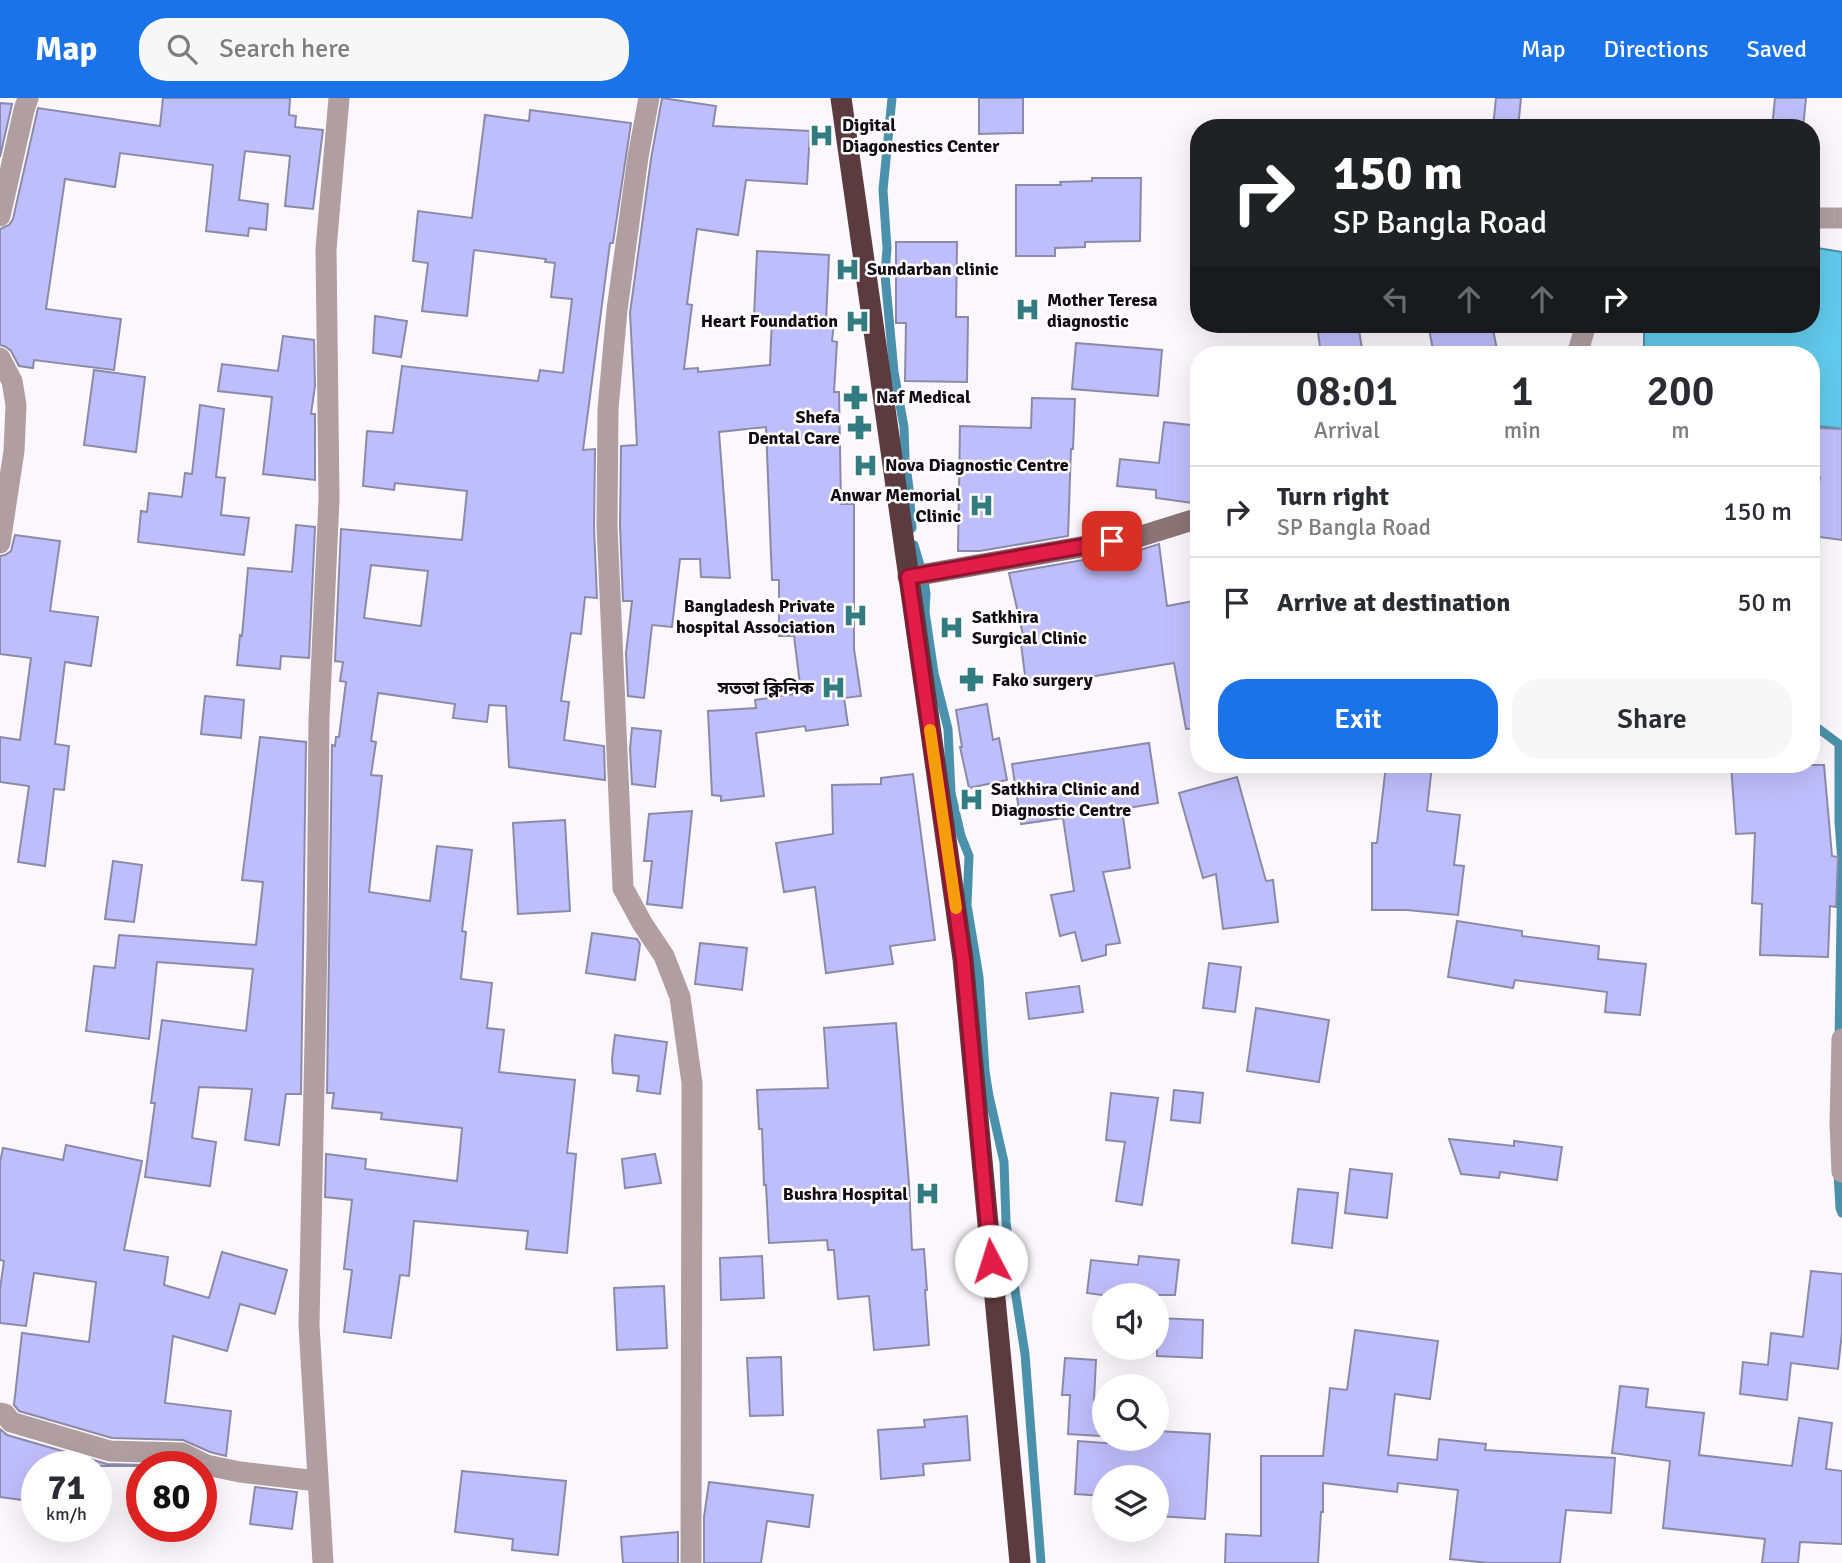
<!DOCTYPE html>
<html lang="en">
<head>
<meta charset="utf-8">
<style>
  :root { --surface:#fff; --page:#f7f7f7; --text:#2b2b33; --muted:#7c7c81; --line:#e1e1e2; --accent:#1a73e8 }
  body { margin:0; font-family:Signika,"Noto Sans Bengali",sans-serif; background:var(--page); color:var(--text); height:100vh; display:flex; flex-direction:column; font-size:26px; white-space:nowrap }
  * { box-sizing:border-box; margin:0 }
  p { font-size:23px; color:var(--muted) }
  .icon { flex:none; width:38px; height:38px; fill:none; stroke:currentColor; stroke-width:2; stroke-linecap:round; stroke-linejoin:round }
  .map { position:relative; flex:1; overflow:hidden }
  .panel { position:absolute; left:1190px; top:248px; width:630px; height:427px; display:flex; flex-direction:column; background:var(--surface); border-radius:28px; box-shadow:0 7px 28px #0002 }
  .panel>* { flex:none }
  .hud { position:absolute; left:1190px; top:21px; width:630px; height:214px; border-radius:28px; box-shadow:0 7px 28px #0002; background:#202124; color:#fff; overflow:hidden }
  .tools { position:absolute; left:1092px; top:1185px; display:grid; gap:14px }
  .tools a { display:grid; place-items:center; width:77px; height:77px; border-radius:50%; background:var(--surface); box-shadow:0 7px 28px #0002; font-size:35px }
  .speed { position:absolute; left:21px; top:1353px; display:flex; gap:14px; font-size:35px; font-weight:700; text-align:center }
  .speed>* { display:grid; place-content:center; width:91px; height:91px; border-radius:50%; background:var(--surface); box-shadow:0 7px 28px #0002; line-height:1 }
  .speed small { font-size:18px; font-weight:400 }
  .speed .limit { border:10px solid #d22; background:#fff; color:#111 }
  .pin { position:absolute; display:grid; place-items:center; width:60px; height:60px; color:#fff; margin:-30px; border-radius:14px; box-shadow:0 4px 10px #0006 }
  .me { position:absolute; width:77px; margin:-38px; rotate:355deg; stroke-linejoin:round; filter:drop-shadow(0 0 5px #0008) }
  .turn { display:flex; align-items:center; gap:24px; height:147px; padding:0 28px; font-size:32px }
  .turn .icon { width:91px; height:91px; stroke-width:2.5 }
  .turn b { display:block; font-size:49px; line-height:60px }
  .lanes { display:flex; align-items:center; height:66px; padding:0 28px; background:#0003; justify-content:center; gap:35px; direction:ltr }
  .lanes .off { opacity:.35 }
  .eta { display:flex; justify-content:space-evenly; align-items:center; height:119px; text-align:center }
  .eta b { font-size:42px; font-weight:600; line-height:49px }
  .primary-button { display:flex; gap:14px; margin-top:auto; padding:14px 28px }
  .primary-button a { flex:1; height:80px; border-radius:28px; background:var(--accent); color:#fff; font-size:28px; font-weight:600; line-height:80px; text-align:center }
  .primary-button a+a { background:var(--page); color:var(--text) }
  ul { padding:0; list-style:none }
  li { display:flex; align-items:center; gap:21px; height:91px; padding:0 28px; border-top:2px solid var(--line) }
  li div { flex:1 }
  li b { display:block; font-size:26px }
  li em { font-style:normal }
  header { display:flex; align-items:center; gap:42px; box-sizing:border-box; height:98px; padding:0 35px; background:var(--accent); color:#fff }
  header strong { font-size:33px }
  nav { display:flex; gap:38px; margin-inline-start:auto; font-size:24px }
  .search { width:490px; height:63px; background:var(--page); display:flex; align-items:center; gap:18px; box-sizing:border-box; padding:0 24px; border-radius:28px; color:var(--muted); font-size:26px }
  .map>svg:first-child { display:block }
  .water { fill:#62caed; stroke:#4b91ac; stroke-width:2 }
  .lines { fill:none; stroke-linecap:round; stroke-linejoin:round }
  .stream { stroke:#4b91ac; stroke-width:9 }
  .building { fill:#bfbefc; stroke:#8a8aa9; stroke-width:2; fill-rule:evenodd }
  .street { stroke:#b09ea0; stroke-width:21 }
  .secondary { stroke:#8c7375; stroke-width:21 }
  .highway { stroke:#5b3b3f; stroke-width:21 }
  .route-casing { stroke:#92132f; stroke-width:18 }
  .route { stroke:#e11d48; stroke-width:12 }
  .slow { stroke:#f59e0b; stroke-width:12 }
  .labels { text-anchor:middle; dominant-baseline:central; stroke-width:5; stroke-linejoin:round; paint-order:stroke }
  .poi-label { font-size:18px; font-weight:bold; fill:#140c15; stroke:#fff; text-anchor:start }
</style>
</head>
<body>
<header>
<strong>Map</strong>
<div class="search"><svg class="icon" aria-label="search" viewBox="0 0 24 24"><circle cx="10" cy="10" r="6"/><path d="M15 15l6 6"/></svg>Search here</div>
<nav><a>Map</a><a>Directions</a><a>Saved</a></nav>
</header>
<div class="map">
<svg width="1842" height="1465" viewBox="0 0 1842 1465">
  <rect width="100%" height="100%" fill="#fcf7fc"/>
  <path class="water" d="M1811,149L1842,154V331L1811,327V257H1644V226H1811Z"/>
  <g class="lines">
    <path class="stream" d="M892,0L883,92L887,150L885,177L894,274L904,329L905,360L909,390L912,430
      M914,447L924,481L926,496L925,514L934,575L948,631L951,695L961,738L969,758L967,807L979,879L985,973L989,998L1004,1064L1006,1124L1012,1173L1025,1256L1041,1465
      M1811,625L1839,646V724L1842,764L1839,942
      M1838,1075L1840,1110L1842,1115"/>
  </g>
  <path class="building" d="M163,0H290L289,17L296,18L295,29L323,32L313,111L285,108L290,58L245,53L239,102L268,106L266,132L249,130L248,138L206,133L213,67L120,55L115,89L65,81L46,211L121,221L114,272L34,262L33,270L19,268L11,253L6,249L0,247V131L9,127L13,121L38,10L160,28Z
    M662,0L716,8L713,28L810,33L807,86L746,82L738,137L697,131L687,206L692,207L684,271L698,270V274L770,267L772,220L754,219L757,153L829,157L826,224H834L832,243L837,244L834,294H839L841,406H854V551L861,598L844,600L848,627L806,633L805,628L756,635L764,698L721,703V698L712,697L708,613L756,610L755,602L801,595L794,538H779V482H772L766,329L719,334L730,480L701,479L700,461H680L672,529L652,527L644,600L628,598L626,555L632,503H623L620,428L621,348L637,347L630,215L651,61Z
    M979,0H1023V35L979,36Z
    M1496,0H1521L1518,30H1493Z
    M1775,0H1806L1803,30H1772Z
    M0,5L12,6L0,59Z
    M530,12L631,25L613,145H610L583,352L595,351L594,429L597,500L585,499L581,536L571,535L561,603L569,604L564,642L604,648L605,682L509,669L506,608L489,607L487,624L453,620L455,606L378,595L371,643L376,644L371,677L382,678L369,794L430,803L437,748L472,752L462,833L466,834L461,881L492,885L487,930L504,932L499,974L575,982L567,1055L576,1056L567,1155L526,1151L528,1133L414,1123L409,1178L400,1177L391,1240L344,1234L352,1172L344,1171L352,1102L325,1099L326,1056L366,1061L365,1071L457,1083L462,1030L381,1021L382,1015L332,1010L334,995H327L332,647L335,648L336,639H339L346,584L340,583L343,564L335,563L341,431L462,442L467,393L395,385L394,392L363,388L367,333L393,335L402,268L538,283L540,272L563,275L572,201L551,199L555,165L545,164L546,161L474,152L467,218L422,213L428,165L413,163L418,113L472,120L485,17L529,23ZM371,467L428,473L421,528L364,520Z
    M1092,80H1141L1140,143L1085,144V149L1055,150V158H1016V87H1061L1060,84L1092,83Z
    M896,144H957L956,219H968L967,284L905,283L906,225H896Z
    M375,218L407,223L401,259L373,255Z
    M1317,226H1358L1363,257H1321Z
    M1428,226H1492L1498,257H1434Z
    M283,238L314,242L315,288L311,316H315V382L263,376L272,299L218,293L222,266L278,273Z
    M1076,245L1162,252L1158,298L1072,291Z
    M94,272L145,279L136,354L84,347Z
    M1032,300L1075,301L1073,351H1071L1068,438L980,453H958L960,328L1031,330Z
    M200,307L224,311L216,379L225,380L221,417L249,420L244,457L138,444L141,413L147,414L149,395L182,399L185,375L192,376Z
    M1164,324L1199,328V352L1193,405L1156,400V392L1117,388L1120,361L1159,365Z
    M1817,330L1842,331V442L1812,438L1820,379L1811,377V349L1814,350Z
    M296,427L315,429L309,560L281,558L280,571L237,567L240,537L242,538L248,470L292,474Z
    M15,437L60,443L50,513L98,519L91,568L65,564L55,646L69,648L64,692L54,691L45,768L18,764L29,688L0,684V639L20,642L31,560L0,556V458L5,457L11,453Z
    M1159,446L1167,508L1199,502V630L1186,631L1174,565L1065,583V579L1026,585L1020,538L1023,537L1009,475L1140,452Z
    M205,598L244,602L241,640L201,636Z
    M987,606L993,642L999,640L1007,682L969,690L960,649H962L956,612Z
    M632,630L661,633L655,689L632,686L630,651Z
    M260,639L306,644L301,996H286L279,1047L245,1042L252,991L199,989L192,1040L216,1044L210,1088L145,1079L155,1005H151L162,922L246,933L253,871L157,864L149,941L86,933L94,868L115,870L119,837L256,847L263,784L242,782Z
    M1149,645L1158,705L1122,711L1130,770L1103,774L1120,845L1106,847V857L1082,863L1075,834L1060,838L1051,797L1074,793L1063,720L1021,726L1012,666Z
    M1386,667H1432L1427,713L1460,717L1454,767L1464,768L1458,817L1407,812H1372V745H1377Z
    M1731,667H1824L1832,758L1838,759L1836,809L1830,808L1828,859L1760,857L1762,806L1752,805L1755,735L1736,736Z
    M913,676L935,842L890,848L893,866L826,875L815,789L784,794L776,745L833,736L832,687L881,686V680Z
    M1237,679L1266,783L1273,782L1278,824L1223,831L1216,776L1203,780L1179,695Z
    M692,713L682,810L647,806L652,763H644L649,716Z
    M565,722L570,813L518,816L513,725Z
    M113,763L142,767L134,824L105,821Z
    M1457,823L1522,833V838L1599,848L1598,861L1646,866L1640,917L1605,914L1607,894L1515,882L1513,890L1448,879Z
    M592,835L637,841L640,846L635,882L586,875Z
    M700,845L747,850L742,892L695,886Z
    M1209,865L1241,869L1235,914L1203,910Z
    M1079,888L1083,914L1029,921L1026,895Z
    M1256,910L1329,922L1319,984L1247,973Z
    M896,925L909,1086L912,1152L924,1151L927,1192H925L929,1247L874,1252L869,1198L838,1201L834,1152H828L827,1142L769,1145L766,1087H764L762,1031H759L757,992L828,990L824,930Z
    M615,937L667,944L660,996L637,993L639,978L613,975L612,961Z
    M1174,992L1203,995L1200,1025L1171,1022Z
    M1111,995L1158,1000L1142,1107L1116,1103L1125,1044L1106,1042Z
    M1449,1041L1514,1048V1043L1562,1049L1557,1082L1500,1074L1499,1080L1461,1076Z
    M66,1047L142,1063L124,1152L168,1159L164,1187L209,1200L222,1154L287,1172L275,1216L240,1206L227,1253L173,1238L165,1305L231,1313L226,1358L210,1354L183,1342L112,1340L19,1313L14,1307L22,1235L89,1244L96,1184L34,1175L26,1228L0,1225V1191L4,1163L0,1162V1064L3,1050L63,1062Z
    M655,1056L661,1085L625,1090L622,1061Z
    M1350,1071L1392,1076L1387,1120L1345,1115Z
    M1298,1091L1338,1095L1332,1150L1292,1145Z
    M762,1158L764,1200L721,1202L720,1160Z
    M1139,1158L1179,1162L1175,1197H1102L1087,1195L1091,1162L1138,1167Z
    M1811,1173L1842,1176V1234L1838,1271L1791,1265L1787,1302L1740,1296L1743,1264L1768,1267L1771,1235L1803,1239Z
    M664,1188L667,1250L617,1252L614,1190Z
    M1157,1220L1203,1222L1202,1260L1157,1258Z
    M1355,1232L1438,1243L1430,1301L1395,1296L1388,1357L1437,1362L1439,1341L1486,1346L1485,1352L1615,1360L1611,1415L1566,1412L1560,1465H1489L1450,1461L1458,1392L1398,1385L1397,1394L1323,1385V1414H1321L1318,1465H1225L1226,1436L1261,1438V1358H1323L1330,1290L1347,1292Z
    M781,1259L783,1317L750,1318L747,1260Z
    M1065,1260L1096,1262L1094,1302L1102,1303L1100,1338L1068,1336L1070,1297H1062Z
    M1620,1288L1648,1291L1646,1309L1704,1315L1699,1357L1792,1368L1799,1320L1832,1325L1826,1371L1842,1373V1446L1800,1444L1798,1465H1762L1765,1441L1663,1430L1670,1363L1612,1355Z
    M967,1318L970,1362L923,1366L924,1377L881,1381L878,1332L925,1329L924,1322Z
    M0,1331L7,1337L107,1366L180,1368H37V1404L0,1399Z
    M1157,1333L1210,1336L1205,1421L1157,1418V1379H1104V1398L1075,1396L1078,1343L1146,1348L1147,1340H1157Z
    M462,1373L566,1383L558,1457L512,1452L513,1441L455,1434Z
    M709,1384L813,1397L809,1429L767,1423L761,1465H704V1419Z
    M255,1389L297,1394L292,1431L250,1426Z
    M678,1434V1465H623L621,1439Z"/>
  <g class="lines">
    <path class="street" d="M649,0L638,59L617,212L608,311L607,428L623,790L642,825L664,858L680,899L692,985L691,1465
      M0,118L24,12L28,0
      M1811,120H1842
      M1577,257L1586,226
      M0,260L12,283L16,307L14,353L0,445
      M1842,941L1840,1025L1842,1074
      M0,1315L5,1316L11,1324L110,1353L182,1355L206,1367L240,1374L317,1383
      M323,1465L309,1227L317,847L319,621L329,401L326,151L339,0"/>
    <path class="secondary" d="M908,479L1138,439L1199,420"/>
    <path class="highway" d="M841,0L963,861L1020,1465"/>
  </g>
  <g class="lines">
    <defs>
      <path id="route" d="M991,1163L963,861L908,479L1112,443"/>
    </defs>
    <use href="#route" class="route-casing"/>
    <use href="#route" class="route"/>
    <path class="slow" d="M930,632L956,810"/>
  </g>
  <defs>
    <symbol id="hospital-bare" viewBox="-9 -9 18 18"><path d="M-5-5h3v3.5h4V-5h3V5h-3V1.5h-4V5h-3Z" fill="#327b81" stroke="#fff" stroke-width="2.5" paint-order="stroke"/></symbol>
    <symbol id="pharmacy-bare" viewBox="-9 -9 18 18"><path d="M-2-6h4v4h4v4h-4v4h-4v-4h-4v-4h4Z" fill="#327b81" stroke="#fff" stroke-width="2.5" paint-order="stroke"/></symbol>
  </defs>
  <g fill-rule="evenodd">
    <use href="#hospital-bare" x="804" y="20" width="35" height="35"/>
    <use href="#hospital-bare" x="830" y="154" width="35" height="35"/>
    <use href="#hospital-bare" x="1010" y="194" width="35" height="35"/>
    <use href="#hospital-bare" x="840" y="206" width="35" height="35"/>
    <use href="#pharmacy-bare" x="838" y="282" width="35" height="35"/>
    <use href="#pharmacy-bare" x="842" y="312" width="35" height="35"/>
    <use href="#hospital-bare" x="848" y="350" width="35" height="35"/>
    <use href="#hospital-bare" x="964" y="390" width="35" height="35"/>
    <use href="#hospital-bare" x="838" y="500" width="35" height="35"/>
    <use href="#hospital-bare" x="934" y="512" width="35" height="35"/>
    <use href="#pharmacy-bare" x="954" y="564" width="35" height="35"/>
    <use href="#hospital-bare" x="816" y="572" width="35" height="35"/>
    <use href="#hospital-bare" x="954" y="684" width="35" height="35"/>
    <use href="#hospital-bare" x="910" y="1078" width="35" height="35"/>
  </g>
  <g class="labels">
    <g class="poi-label">
      <text x="842" y="27">Digital<tspan x="842" dy="21">Diagonestics Center</tspan></text>
      <text x="867" y="171">Sundarban clinic</text>
      <text x="1047" y="202">Mother Teresa<tspan x="1047" dy="21">diagnostic</tspan></text>
      <text x="838" y="223" text-anchor="end">Heart Foundation</text>
      <text x="876" y="299">Naf Medical</text>
      <text x="840" y="319" text-anchor="end">Shefa<tspan x="840" dy="21">Dental Care</tspan></text>
      <text x="885" y="367">Nova Diagnostic Centre</text>
      <text x="961" y="397" text-anchor="end">Anwar Memorial<tspan x="961" dy="21">Clinic</tspan></text>
      <text x="835" y="508" text-anchor="end">Bangladesh Private<tspan x="835" dy="21">hospital Association</tspan></text>
      <text x="972" y="519">Satkhira<tspan x="972" dy="21">Surgical Clinic</tspan></text>
      <text x="992" y="582">Fako surgery</text>
      <text x="814" y="590" text-anchor="end">সততা ক্লিনিক</text>
      <text x="991" y="691">Satkhira Clinic and<tspan x="991" dy="21">Diagnostic Centre</tspan></text>
      <text x="908" y="1096" text-anchor="end">Bushra Hospital</text>
    </g>
  </g>
</svg>
<div class="tools">
<a><svg class="icon" aria-label="sound" viewBox="0 0 24 24"><path d="M4 9h4l5-4v14l-5-4H4zM17 9q2 3 0 6"/></svg></a>
<a><svg class="icon" aria-label="search" viewBox="0 0 24 24"><circle cx="10" cy="10" r="6"/><path d="M15 15l6 6"/></svg></a>
<a><svg class="icon" aria-label="layers" viewBox="0 0 24 24"><path d="M12 4l9 5-9 5-9-5zM3 14l9 5 9-5"/></svg></a>
</div>
<div class="speed"><div>71<small>km/h</small></div><div class="limit">80</div></div>
<div class="pin" style="left:1112px;top:443px;background:#d93025"><svg class="icon" aria-label="arrive" viewBox="0 0 24 24"><path d="M6 21V4h12l-3 4 3 4H6"/></svg></div>
<svg class="me" style="left:991px;top:1163px" viewBox="-20 -20 40 40"><circle r="19" fill="#fff"/><path d="M0-13L10 11 0 6-10 11z" fill="#e11d48"/></svg>
<div class="hud">
<div class="turn"><svg class="icon" aria-label="right" viewBox="0 0 24 24"><path d="M7 20v-9h11M14 6l5 5-5 5"/></svg><div><b>150 m</b>SP Bangla Road</div></div>
<div class="lanes"><svg class="icon off" aria-label="left" viewBox="0 0 24 24"><path d="M17 20v-9H6M10 6l-5 5 5 5"/></svg><svg class="icon off" aria-label="ahead" viewBox="0 0 24 24"><path d="M12 20V5M6 11l6-6 6 6"/></svg><svg class="icon off" aria-label="ahead" viewBox="0 0 24 24"><path d="M12 20V5M6 11l6-6 6 6"/></svg><svg class="icon" aria-label="right" viewBox="0 0 24 24"><path d="M7 20v-9h11M14 6l5 5-5 5"/></svg></div>
</div>
<section class="panel">
<div class="eta">
<div><b>08:01</b><p>Arrival</p></div>
<div><b>1</b><p>min</p></div>
<div><b>200</b><p>m</p></div>
</div>
<ul>
<li><svg class="icon" aria-label="right" viewBox="0 0 24 24"><path d="M7 20v-9h11M14 6l5 5-5 5"/></svg><div><b>Turn right</b><p>SP Bangla Road</p></div><em>150 m</em></li>
<li><svg class="icon" aria-label="arrive" viewBox="0 0 24 24"><path d="M6 21V4h12l-3 4 3 4H6"/></svg><div><b>Arrive at destination</b></div><em>50 m</em></li>
</ul>
<div class="primary-button"><a>Exit</a><a>Share</a></div>
</section>
</div>
</body>
</html>
